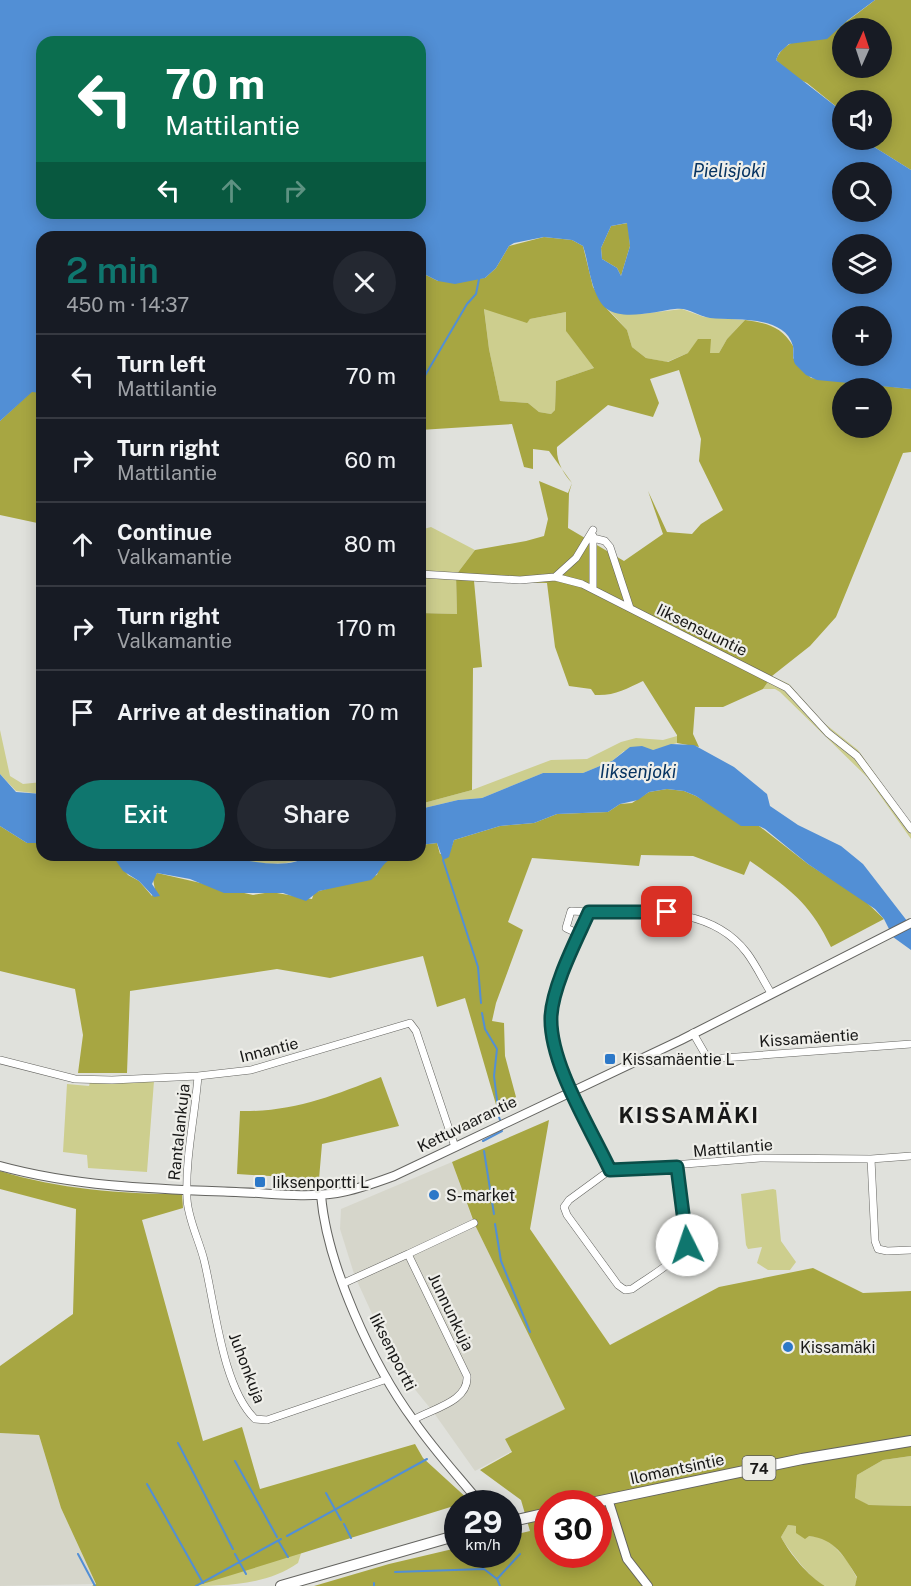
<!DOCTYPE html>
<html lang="en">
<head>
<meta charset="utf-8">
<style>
  :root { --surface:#171b24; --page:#242831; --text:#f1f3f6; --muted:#9ea1a6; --line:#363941; --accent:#0f766e }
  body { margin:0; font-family:"Public Sans",sans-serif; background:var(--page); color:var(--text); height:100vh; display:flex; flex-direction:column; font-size:22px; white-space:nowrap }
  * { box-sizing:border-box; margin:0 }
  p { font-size:20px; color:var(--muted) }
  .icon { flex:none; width:33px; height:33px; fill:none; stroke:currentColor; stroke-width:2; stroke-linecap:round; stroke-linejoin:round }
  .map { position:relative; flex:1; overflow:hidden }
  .drawer { position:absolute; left:36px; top:231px; width:390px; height:630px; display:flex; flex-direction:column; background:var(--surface); border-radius:18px; box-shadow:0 3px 15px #0003 }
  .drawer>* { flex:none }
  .top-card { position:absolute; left:36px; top:36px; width:390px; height:183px; border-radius:18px; box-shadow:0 3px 15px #0003; background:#0b6e4f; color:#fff; overflow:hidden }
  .needle { width:39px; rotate:3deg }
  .buttons { position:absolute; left:832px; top:18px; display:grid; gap:12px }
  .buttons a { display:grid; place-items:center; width:60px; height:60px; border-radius:50%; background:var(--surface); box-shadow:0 3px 15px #0003; font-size:30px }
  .speed { position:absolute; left:444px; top:1490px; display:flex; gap:12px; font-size:30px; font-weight:700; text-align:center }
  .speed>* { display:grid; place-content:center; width:78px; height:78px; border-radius:50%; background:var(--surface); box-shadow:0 3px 15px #0003; line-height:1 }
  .speed small { font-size:15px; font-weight:400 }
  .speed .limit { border:9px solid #d22; background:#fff; color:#111 }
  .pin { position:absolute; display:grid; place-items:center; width:51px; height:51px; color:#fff; margin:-26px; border-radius:12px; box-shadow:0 3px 9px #0006 }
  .me { position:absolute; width:66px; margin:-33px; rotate:356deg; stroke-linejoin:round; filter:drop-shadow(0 0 4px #0008) }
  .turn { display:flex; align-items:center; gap:21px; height:126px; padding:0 30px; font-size:27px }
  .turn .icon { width:78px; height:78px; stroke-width:2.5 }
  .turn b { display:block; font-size:42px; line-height:51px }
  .lanes { display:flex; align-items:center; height:57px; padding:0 30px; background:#0003; justify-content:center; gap:30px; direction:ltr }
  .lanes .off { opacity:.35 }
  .round { display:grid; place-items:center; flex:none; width:63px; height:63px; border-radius:32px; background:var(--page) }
  .headline { display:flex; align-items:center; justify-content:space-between; height:102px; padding:0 30px }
  h1 { font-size:36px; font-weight:600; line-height:45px; color:var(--accent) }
  .primary-button { display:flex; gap:12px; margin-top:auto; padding:12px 30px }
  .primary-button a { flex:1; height:69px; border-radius:36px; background:var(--accent); color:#fff; font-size:24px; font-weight:600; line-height:69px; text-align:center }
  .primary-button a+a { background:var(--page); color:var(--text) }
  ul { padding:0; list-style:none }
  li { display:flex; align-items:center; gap:18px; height:84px; padding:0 30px; border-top:2px solid var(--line) }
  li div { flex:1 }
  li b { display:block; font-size:22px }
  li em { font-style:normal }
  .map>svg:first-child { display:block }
  .built { fill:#d6d6cb }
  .green { fill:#cdce8e }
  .forest { fill:#a7a642; fill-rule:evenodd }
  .water { fill:#528fd5; fill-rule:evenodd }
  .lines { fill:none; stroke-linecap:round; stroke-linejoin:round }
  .stream { stroke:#528fd5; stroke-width:2 }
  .minor-casing { stroke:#646460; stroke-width:8 }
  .tertiary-casing { stroke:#646460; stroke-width:10 }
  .primary-casing { stroke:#646460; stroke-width:12 }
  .minor { stroke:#fff; stroke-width:7 }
  .tertiary { stroke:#fff; stroke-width:8 }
  .primary { stroke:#fff; stroke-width:10 }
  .route-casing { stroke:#0a4d48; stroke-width:15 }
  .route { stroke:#0f766e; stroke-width:10 }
  .poi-dot { fill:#2c78c8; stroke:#eeeee9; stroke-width:2 }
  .labels { text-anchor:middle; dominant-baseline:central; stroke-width:4.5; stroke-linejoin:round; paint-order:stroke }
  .shield { fill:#eeeee9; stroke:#595957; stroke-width:1.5 }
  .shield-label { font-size:15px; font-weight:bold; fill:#191918 }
  .street-label { font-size:16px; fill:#191918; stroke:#eeeee9 }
  .poi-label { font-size:16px; fill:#191918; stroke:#eeeee9; text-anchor:start }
  .water-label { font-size:18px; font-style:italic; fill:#073461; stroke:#eeeee9 }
  .district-label { font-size:22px; font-weight:bold; letter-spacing:1.5px; fill:#191918; stroke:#eeeee9 }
</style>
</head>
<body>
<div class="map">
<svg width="911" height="1586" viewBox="0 0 911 1586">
  <rect width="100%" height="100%" fill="#e0e1dc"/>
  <path class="built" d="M452,1162L473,1221L355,1277L340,1229L341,1209Z
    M475,1225L566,1409L505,1439L512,1451L475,1471L434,1413L396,1366L357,1281Z
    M0,1433L39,1435L61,1508L96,1584L0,1586Z"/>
  <path class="green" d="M484,308L527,322L530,319L566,312L567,332L594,368L556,381L555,410L551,414L539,412L528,403L500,401L489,349Z
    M682,309L704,317L745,320L727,339L719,353H688L667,362L646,358L632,347L627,330L609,310L641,314Z
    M431,527L475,550L456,575L457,614L420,613V530Z
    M772,676L789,684L824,723L858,750L911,824V839L867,777L780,692L775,689H763Z
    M0,730L10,776L23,784L42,782V794L16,791L0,774Z
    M677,736V743L653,750L624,751L612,761L583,773H543L482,798L458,800L420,809V804L472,790L551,760L587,759L621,742L636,738L663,740Z
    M212,855H309C289,871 235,861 212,855Z
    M154,1081L147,1172L88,1168L87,1155L63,1152L67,1084L89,1086L90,1082Z
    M773,1189L776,1190L781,1241L796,1262L790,1270H768L757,1263L762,1247L748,1249L746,1245L741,1194Z
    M911,1456V1506L869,1505L855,1499L857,1475L883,1460Z
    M788,1525L796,1526L809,1536L826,1538L846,1559L857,1578L855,1586C846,1586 835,1586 826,1586C814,1584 787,1548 781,1537Z
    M304,1544L298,1563C266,1586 221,1586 183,1586Z"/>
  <path class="forest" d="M875,0H911V170L863,140H882V100H843V112L807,83L796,78L776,60C784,37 821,34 840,25C852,19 864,8 875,0ZM843,28H882V68H843Z
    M628,223L630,246L621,276L617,268L602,259L601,248L611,226Z
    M544,237L572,240L583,246L593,287L607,309L627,330L632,347L646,358L668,362L688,353L698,339H711L710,353H719L727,339L745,320C767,323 781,326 793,346V358L811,378L911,389V452L903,453L836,617L810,646L772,676L763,689L723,707H695L693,734L699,747L677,743V735L643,681C626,689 615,696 595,695L591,689L569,686L555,647L547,583L474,581L482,667L473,668L472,790L420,804V613L457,614L456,575L475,550L526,541L544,536L548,519L539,481L568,493L572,483L549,451L533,449V469L524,467L512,424L420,430V309L426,302L420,284L422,273L438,281L485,278L496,268L509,246ZM484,309L527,323L530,319L566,312V331L594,368L556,381L555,410L551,414L539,412L528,403L500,401L489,349ZM679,370L701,439L699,461L723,510L701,524L692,534L667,532L648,491L663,534L624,561L568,528L569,493L572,483C563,473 556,461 557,447L608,405L653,417L659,403L650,379ZM843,388H882V428H843Z
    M42,387V524L0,515V421L32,391L41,393Z
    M667,789L684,791L696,796L746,826H759L808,864L864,900L884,919L831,947C810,903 790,889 750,861L744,875L693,856L641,855L639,866L532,858L508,922L523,930L496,1003L492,1021L504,1023L505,1056L516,1097L497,1108L465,998L437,1007L423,956L330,978L277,969L130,991L127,1073H78L83,1035L75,989L0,971V826L27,843H42V855H85L90,858L92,855H112L128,875L139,881L152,896L155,890L153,879L157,873L253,895L271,892L312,899L314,893L319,891L377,875C382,855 402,855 420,855V845L437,843L440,854L450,851L454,840L500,826L534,823L557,814L608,812L620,804L632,803L649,792Z
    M381,1077L399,1126L322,1144L319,1179L237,1174L240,1111C294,1112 332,1096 381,1077Z
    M549,1120L530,1229L610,1345L719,1287L813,1268L863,1293L911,1291V1456L883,1460L857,1475L855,1498L869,1505L911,1506V1586H855L857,1577C844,1556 835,1539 809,1536L805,1539L796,1533V1526L788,1525L781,1537C790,1554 808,1576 825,1586H314L389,1564L457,1548L458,1554H508L509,1536L530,1531L521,1500L480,1470L512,1452L505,1439L565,1409L475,1225L452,1162ZM548,1503H598V1554H548Z
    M0,1171C58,1189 121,1194 182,1194L183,1208L142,1220L203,1441L242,1427L260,1489L415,1444L423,1458L470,1501L458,1503L457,1505L196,1586H92L96,1584L61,1508L39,1435L0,1433V1366L73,1314L76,1209L0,1189Z"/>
  <path class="water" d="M0,0H875L848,20L827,39L789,44L779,53L776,60L843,112V140H863L911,170V389L817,380L806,375L795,364C792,358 794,352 793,346C784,314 734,321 710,318C697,316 689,307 675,309C656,311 624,321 607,309C591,297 589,263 583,246L572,240L544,237L514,243L509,246L496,268L485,278L455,284L438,281L422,273L420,284L426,308L420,311V237H42L41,393L32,392L0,421ZM42,42H420V213H42ZM843,172H882V212H843ZM627,223L630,246L621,276L617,268L602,259L601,248L611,226ZM843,244H882V284H843ZM843,316H882V356H843Z
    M671,744L694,745L734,767L767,794L770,806L798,825L841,846L863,864L911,926V950L893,937L884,919L875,909L808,864L765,829L759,826H741L696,796L684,791L667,789L649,792L638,800L620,804L608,812L557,814L534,823L500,826L454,840L449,857L443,860L437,843L420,845V809L458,800L482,798L543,773H583L612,761L630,747L642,746L653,750Z
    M0,774L16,792L42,794V843H27L0,826Z
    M112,855C144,855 177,854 209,855C235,856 286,874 309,855H398C379,864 383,870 371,880L319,891L306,901L283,893H224L190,879L157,873L152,884L160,896L154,897L139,881L123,871Z"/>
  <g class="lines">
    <path class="stream" d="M420,384L467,304L476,294L479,279
      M443,860L478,967L481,1003
      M482,1013L485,1029L497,1049L494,1076L498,1108
      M499,1117L500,1120
      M483,1141L502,1131
      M484,1151L494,1214
      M495,1224L501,1261L530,1332
      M178,1443L233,1549
      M235,1461L277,1537
      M147,1484L203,1583
      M326,1493L341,1520
      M344,1524L351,1538
      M287,1536L427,1459
      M279,1542L288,1557
      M78,1554L95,1586
      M235,1554L246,1574
      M395,1572L484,1569L497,1579L500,1586
      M497,1579L520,1554
      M374,1583V1586
      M196,1586L281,1539"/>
    <defs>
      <path id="minor" d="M593,538L605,541L610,547L630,608
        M420,574L520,580L555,577L582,584L787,688L828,733L857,756L911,829
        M555,577L576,558L593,530
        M593,589V536
        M579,934L566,928L571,911L589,912
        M771,993C763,980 756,965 747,953C710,904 643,912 589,912C576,941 553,985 552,1016C549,1063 590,1127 610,1170L760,1158L871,1159L911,1156
        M693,1033L708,1059
        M0,1060L75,1079L112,1080L198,1076L251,1070L410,1023L416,1031L455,1147
        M655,1063L911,1044
        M198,1076C195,1116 185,1158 187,1199C188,1219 199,1240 204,1260C215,1304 222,1387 255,1419L267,1420L387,1379
        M871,1159L875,1241L878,1249L887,1251L911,1250
        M610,1170L569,1200L564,1207L567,1215L618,1285L625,1290L632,1289C651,1275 685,1259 688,1235L677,1167
        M408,1254L474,1223
        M344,1283L408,1254L467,1376C469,1402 431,1409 413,1420"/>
      <path id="tertiary" d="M0,1166C77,1187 157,1189 236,1192C269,1193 304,1198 337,1193C356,1190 375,1183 394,1176L681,1040L911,923
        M321,1195C327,1265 372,1364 414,1421C434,1450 458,1476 480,1503
        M608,1499L627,1559L648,1586"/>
      <path id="primary" d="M591,1503L802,1459L911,1441
        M508,1522L548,1513
        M281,1586L458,1535"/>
    </defs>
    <use href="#minor" class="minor-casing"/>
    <use href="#tertiary" class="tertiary-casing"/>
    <use href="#primary" class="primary-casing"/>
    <use href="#minor" class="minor"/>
    <use href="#tertiary" class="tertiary"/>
    <use href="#primary" class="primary"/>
  </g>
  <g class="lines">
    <defs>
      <path id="route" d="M667,912H589C576,941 553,985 551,1016C549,1063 590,1127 610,1170L677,1167L687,1245"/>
    </defs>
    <use href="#route" class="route-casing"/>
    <use href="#route" class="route"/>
  </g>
  <g class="poi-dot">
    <rect x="604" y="1053" width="12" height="12" rx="3"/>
    <rect x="254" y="1176" width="12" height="12" rx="3"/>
    <circle cx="434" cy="1195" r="6"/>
    <circle cx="788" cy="1347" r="6"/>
  </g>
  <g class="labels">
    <rect class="shield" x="742.5" y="1456" width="33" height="24" rx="4.5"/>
    <g class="shield-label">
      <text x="759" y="1468">74</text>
    </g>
    <g class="street-label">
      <text transform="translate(702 630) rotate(26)">Iiksensuuntie</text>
      <text transform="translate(809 1038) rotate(-4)">Kissamäentie</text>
      <text transform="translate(269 1050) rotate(-14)">Innantie</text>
      <text transform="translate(467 1124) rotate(-26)">Kettuvaarantie</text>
      <text transform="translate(179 1132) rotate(-84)">Rantalankuja</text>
      <text transform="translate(733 1148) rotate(-5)">Mattilantie</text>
      <text transform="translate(451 1312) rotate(64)">Junnunkuja</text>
      <text transform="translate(393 1352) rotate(63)">Iiksenportti</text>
      <text transform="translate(247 1368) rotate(69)">Juhonkuja</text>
      <text transform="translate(677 1469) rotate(-12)">Ilomantsintie</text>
    </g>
    <g class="poi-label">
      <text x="622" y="1059">Kissamäentie L</text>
      <text x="272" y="1182">Iiksenportti L</text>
      <text x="446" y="1195">S-market</text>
      <text x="800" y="1347">Kissamäki</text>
    </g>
    <g class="water-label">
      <text x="729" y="170">Pielisjoki</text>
      <text x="638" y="771">Iiksenjoki</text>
    </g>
    <g class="district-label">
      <text x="689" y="1115">KISSAMÄKI</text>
    </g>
  </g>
</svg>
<div class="buttons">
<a><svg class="needle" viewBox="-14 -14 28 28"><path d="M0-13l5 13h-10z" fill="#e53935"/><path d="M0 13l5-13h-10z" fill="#9ea1a6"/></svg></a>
<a><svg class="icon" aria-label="sound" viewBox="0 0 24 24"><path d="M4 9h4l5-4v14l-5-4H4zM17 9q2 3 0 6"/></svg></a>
<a><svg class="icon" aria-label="search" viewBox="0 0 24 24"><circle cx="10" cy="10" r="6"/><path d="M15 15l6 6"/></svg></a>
<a><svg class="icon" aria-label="layers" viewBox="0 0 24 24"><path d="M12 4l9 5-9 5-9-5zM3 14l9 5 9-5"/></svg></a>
<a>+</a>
<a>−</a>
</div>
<div class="speed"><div>29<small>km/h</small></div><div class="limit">30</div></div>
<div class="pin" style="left:667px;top:912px;background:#d93025"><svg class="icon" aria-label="arrive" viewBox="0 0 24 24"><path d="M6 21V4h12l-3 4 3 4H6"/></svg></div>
<svg class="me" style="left:687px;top:1245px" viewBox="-20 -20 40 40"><circle r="19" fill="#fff"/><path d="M0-13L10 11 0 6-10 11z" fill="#0f766e"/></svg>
<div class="top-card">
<div class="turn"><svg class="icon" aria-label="left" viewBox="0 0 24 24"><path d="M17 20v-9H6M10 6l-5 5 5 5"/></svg><div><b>70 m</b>Mattilantie</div></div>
<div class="lanes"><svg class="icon" aria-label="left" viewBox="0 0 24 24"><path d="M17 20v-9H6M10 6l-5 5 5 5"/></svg><svg class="icon off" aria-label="ahead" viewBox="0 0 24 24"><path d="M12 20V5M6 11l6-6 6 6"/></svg><svg class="icon off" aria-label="right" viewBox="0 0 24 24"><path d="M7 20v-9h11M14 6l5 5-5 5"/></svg></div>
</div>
<section class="drawer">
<div class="headline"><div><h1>2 min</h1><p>450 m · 14:37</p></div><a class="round"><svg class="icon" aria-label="close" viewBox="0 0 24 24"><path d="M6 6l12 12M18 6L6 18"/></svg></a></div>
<ul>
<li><svg class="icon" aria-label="left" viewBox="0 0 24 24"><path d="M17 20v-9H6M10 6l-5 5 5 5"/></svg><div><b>Turn left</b><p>Mattilantie</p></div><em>70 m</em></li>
<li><svg class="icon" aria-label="right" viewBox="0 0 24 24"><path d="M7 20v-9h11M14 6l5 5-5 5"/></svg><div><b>Turn right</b><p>Mattilantie</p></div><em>60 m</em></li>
<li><svg class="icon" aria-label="ahead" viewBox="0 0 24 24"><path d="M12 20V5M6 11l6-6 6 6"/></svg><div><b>Continue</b><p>Valkamantie</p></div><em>80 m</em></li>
<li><svg class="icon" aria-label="right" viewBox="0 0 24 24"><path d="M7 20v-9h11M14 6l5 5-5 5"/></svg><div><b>Turn right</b><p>Valkamantie</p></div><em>170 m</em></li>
<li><svg class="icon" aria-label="arrive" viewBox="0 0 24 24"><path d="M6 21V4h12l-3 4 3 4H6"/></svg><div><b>Arrive at destination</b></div><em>70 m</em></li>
</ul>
<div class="primary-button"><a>Exit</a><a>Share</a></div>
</section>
</div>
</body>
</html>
